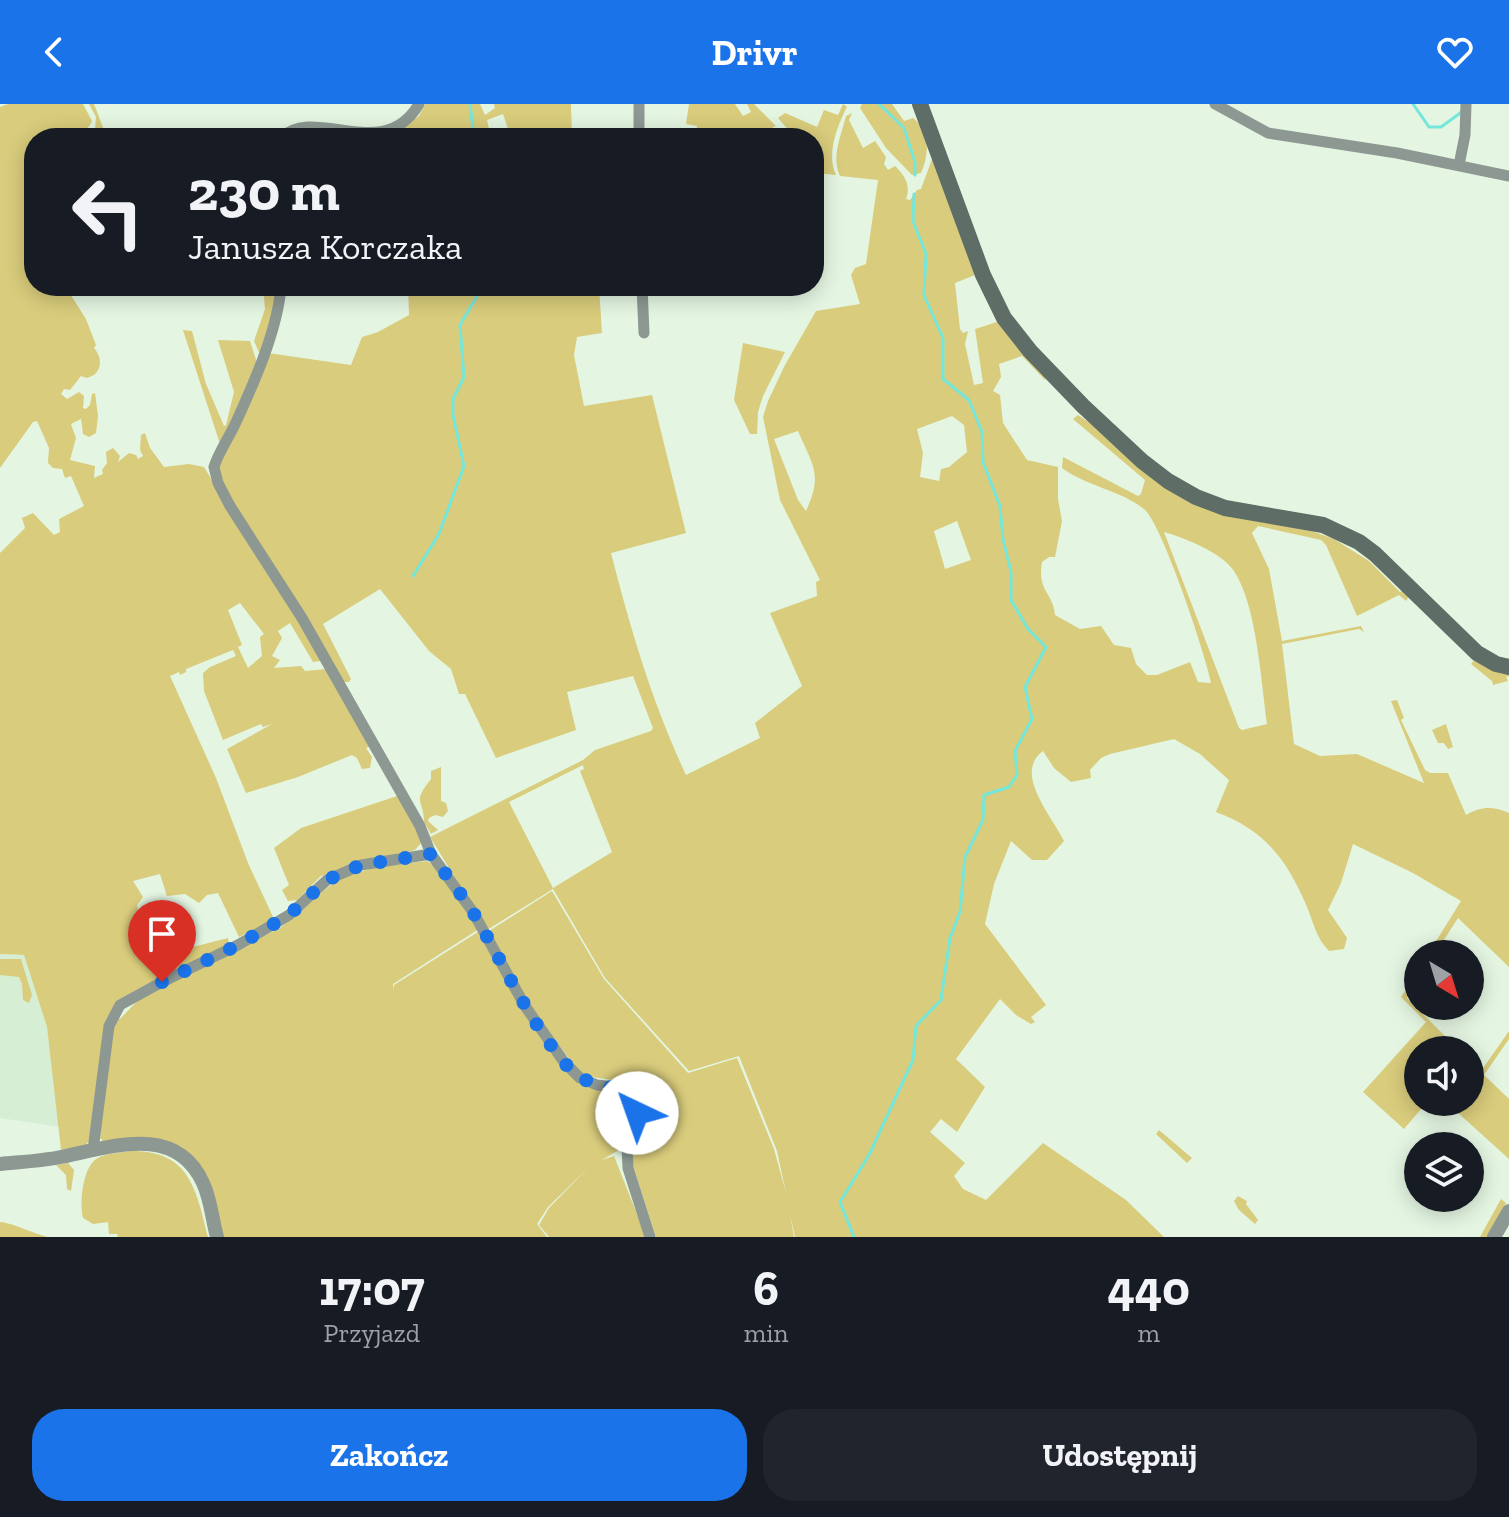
<!DOCTYPE html>
<html lang="pl">
<head>
<meta charset="utf-8">
<style>
  :root { --surface:#171b24; --page:#20242c; --text:#f1f3f6; --muted:#9ea1a6; --accent:#1a73e8 }
  body { margin:0; font-family:"Zilla Slab",serif; background:var(--page); color:var(--text); height:100vh; display:flex; flex-direction:column; font-size:30px; white-space:nowrap }
  * { box-sizing:border-box; margin:0 }
  p { font-size:26px; color:var(--muted) }
  .icon { flex:none; width:44px; height:44px; fill:none; stroke:currentColor; stroke-width:2; stroke-linecap:round; stroke-linejoin:round }
  .map { position:relative; height:1133px; overflow:hidden }
  .panel { display:flex; flex-direction:column; background:var(--surface); flex:1 }
  .panel>* { flex:none }
  .guide { position:absolute; left:24px; top:24px; width:800px; height:168px; border-radius:32px; box-shadow:0 4px 20px #0003; background:#171b24; color:var(--text); overflow:hidden }
  .needle { width:52px; rotate:142deg }
  .buttons { position:absolute; left:1404px; top:836px; display:grid; gap:16px }
  .buttons a { display:grid; place-items:center; width:80px; height:80px; border-radius:50%; background:var(--surface); box-shadow:0 4px 20px #0003; font-size:40px }
  .pin { position:absolute; display:grid; place-items:center; width:68px; height:68px; color:#fff; margin:-82px -34px; border-radius:50% 50% 50% 0; rotate:-45deg; box-shadow:0 0 8px #0007 }
  .pin .icon { rotate:45deg }
  .me { position:absolute; width:88px; margin:-44px; rotate:318deg; stroke-linejoin:round; filter:drop-shadow(0 0 6px #0008) }
  .turn { display:flex; align-items:center; gap:28px; height:168px; padding:0 32px; font-size:36px }
  .turn .icon { width:104px; height:104px; stroke-width:2.5 }
  .turn b { display:block; font-size:56px; line-height:68px }
  .eta { display:flex; justify-content:space-evenly; align-items:center; height:136px; text-align:center }
  .eta b { font-size:48px; font-weight:700; line-height:56px }
  .primary-button { display:flex; gap:16px; margin-top:auto; padding:16px 32px }
  .primary-button a { flex:1; height:92px; border-radius:32px; background:var(--accent); color:#fff; font-size:32px; font-weight:700; line-height:92px; text-align:center }
  .primary-button a+a { background:var(--page); color:var(--text) }
  header { display:flex; justify-content:space-between; align-items:center; height:104px; padding:0 32px; background:var(--accent); color:#fff; font-size:36px; font-weight:700 }
  .map>svg:first-child { display:block }
  .built { fill:#d6eed4 }
  .green { fill:#d9cc7c; fill-rule:evenodd }
  .lines { fill:none; stroke-linecap:round; stroke-linejoin:round }
  .stream { stroke:#74e6da; stroke-width:3 }
  .minor { stroke:#8d9892; stroke-width:11 }
  .tertiary { stroke:#8d9892; stroke-width:14 }
  .secondary { stroke:#5e6d66; stroke-width:16 }
  .route { stroke:#1a73e8; stroke-width:14; stroke-dasharray:0 25.2 }
</style>
</head>
<body>
<header><svg class="icon" aria-label="back" viewBox="0 0 24 24"><path d="M15 5l-7 7 7 7"/></svg>Drivr<svg class="icon" aria-label="heart" viewBox="0 0 24 24"><path d="M12 20l-8-8c-3-5 5-10 8-4 3-6 11-1 8 4z"/></svg></header>
<div class="map">
<svg width="1509" height="1133" viewBox="0 0 1509 1133">
  <rect width="100%" height="100%" fill="#e4f6e2"/>
  <path class="built" d="M0,850L24,851L47,923L60,1023L0,1014Z"/>
  <path class="green" d="M8,0H83L92,17C82,40 56,34 34,34V73L25,96L34,116V182H65L86,215L96,241L94,244C101,252 103,263 94,271L87,274L81,272L70,286L64,285L61,290L67,295L79,288L84,292L83,304L86,305L90,301L92,290L95,289L98,312L96,329L89,333L83,330L81,315L71,320L76,334L70,356L95,362L94,374L103,370L102,366L107,359L106,348L113,344L120,352L118,358L129,349L136,351L138,355L143,352L140,346L141,331L145,329L150,344L164,363L189,360L204,363L240,422L215,362L268,249L351,261L362,233L378,228L409,211L408,182H514L516,191L526,188V182H599L602,229L577,233L574,251L584,302L652,291L686,429L611,449C631,527 652,598 686,671L760,634L755,619L802,582L770,509L817,492L816,478L820,476L780,396L763,313L768,297L785,261L816,207L860,200L851,171L855,164L866,160L878,76L840,72C831,53 841,32 846,12L852,9L849,16L863,44L875,37L886,53L884,60L888,66L895,62C905,72 911,81 906,95L910,96L917,86L921,85L932,55L975,171L955,179L960,225L963,229L968,227L965,240L974,281L983,279L975,225L997,218L977,176L1047,271L1045,276L1022,252L999,260L1001,273L993,287L1000,291L1003,319L1027,356L1058,363V395L1062,417L1055,453H1049L1042,458C1037,488 1053,488 1055,511L1080,525L1101,522L1114,541L1131,544L1136,560L1147,571H1157L1190,558L1198,578L1211,579C1207,555 1162,419 1144,405C1120,386 1086,382 1062,364L1063,353L1138,392L1141,390L1145,376L1073,315L1078,311L1227,411L1306,425L1334,435L1369,457L1400,488L1404,485L1410,491L1406,497L1399,491L1357,512L1326,441L1321,436L1258,422L1252,429L1269,465L1282,537L1361,522L1364,528L1359,525L1282,540L1294,640L1320,652L1357,650L1424,679L1391,597L1397,596L1404,614L1401,616L1425,666L1430,669H1448L1466,711C1481,702 1493,702 1509,709V863L1458,814L1435,850H1428L1461,797L1413,769L1353,740L1341,779L1328,806L1347,834L1344,845L1329,847C1316,834 1314,820 1307,803C1287,756 1265,726 1216,708L1229,676L1200,650L1174,635L1110,650L1101,654L1090,666L1091,674L1071,678L1054,664L1043,647C1013,669 1051,711 1064,737L1047,756H1032L1011,737L994,780L985,820L1046,901L1031,913L1035,918L1031,920L1016,911L1000,895L956,955L985,983L957,1028L941,1015L930,1028L965,1059L954,1072L963,1085L986,1096L1043,1039L1126,1096L1164,1133H795L790,1110L794,1133H656L632,1058V1043L643,1005L634,979L585,972L579,968L530,902L489,827L552,787L604,875L688,969L737,954L774,1045L786,1089L777,1047L739,952L689,967L605,874L553,785L487,826L430,733L583,656L595,646L651,627L653,624L633,572L567,588L576,626L496,654L465,590H459L451,565L429,547L380,485L323,520L351,575L349,578H341L321,557L313,558L290,519L278,527L282,534L272,552L280,556L274,564L301,562L305,567L326,565L371,642L366,644L372,653L370,664L362,665L357,654L352,651L298,673L246,689L227,645L272,620L263,623L261,620L223,636L204,587L203,569L210,563L236,552L233,546L186,565V568L180,571L179,568L170,572L216,674L248,759L274,815L239,833L218,789L207,791L199,799L185,790L167,792L160,770L133,777L143,793L137,801L138,807L143,810L146,820L151,821L159,868L157,875L118,896L89,1037L84,1043L61,1046L47,923L24,851L0,850V449L25,424L22,414L33,409L54,431L60,428L59,415L84,402L71,372L65,374L62,365L53,364L48,359L49,344L37,317L33,318L0,364V3ZM952,312L964,321L967,348L949,363L941,365L939,377L920,373L923,349L917,325ZM798,327C813,362 823,370 806,407L798,396L774,335ZM957,417L971,456L945,465L934,427ZM1164,428C1185,434 1221,448 1234,467C1257,502 1261,578 1267,620L1242,626L1239,624ZM240,499L264,530L260,533L262,552L248,564L238,543L242,541L228,506ZM583,661L584,665L580,667L612,748L553,784L509,698Z
    M89,0H94L107,34H83L95,26L96,13Z
    M425,0H480L485,11L495,4L494,0H571L572,34H511L503,10L487,16L491,34H392L398,30L397,26L419,12Z
    M689,0H735L743,12L751,8L747,0H754L776,22L753,34H695L697,22L686,20Z
    M843,0L847,3C837,22 826,51 836,71L814,69V34H795L778,14L785,9L817,23L824,6L838,11Z
    M862,0H892L904,17L913,14C931,28 929,51 921,69L912,71L886,44L860,4Z
    M263,182H278L276,207L260,251L254,237L265,205Z
    M183,226L192,227L206,280L224,322L226,321L234,288L218,236L250,237L257,259L220,340Z
    M743,239L785,248L763,292L758,308L757,330H750L734,296Z
    M1475,555L1509,569V572L1506,573L1508,577L1493,581L1492,577L1471,560Z
    M1446,620L1453,643L1448,645L1444,639H1438L1432,626Z
    M441,663V697L446,699L448,707L443,713L435,711L429,714L428,717L438,726L431,730L424,718C424,695 411,700 431,675V667Z
    M400,691L423,737L415,746L321,772L297,796L288,797L282,786L289,781L274,744L301,724Z
    M427,757L438,764L479,825L393,880L394,887V881L481,826L570,966L631,994L634,1011L622,1044L602,1056L614,1052L646,1133H549L539,1121L549,1104L589,1063L548,1103L537,1120L547,1133H223L188,1051L105,1039L100,1034L111,928L116,915H120L143,891L280,824L339,774L377,763Z
    M228,834L229,840L164,873L167,859L165,847L176,842L185,845Z
    M0,855H21L32,891L29,899L23,896L22,880L19,873L0,871Z
    M1418,866V876L1407,894L1459,946H1418V998H1427L1404,1025L1363,988L1426,918L1401,893Z
    M1509,927V935L1484,971L1509,995V1055L1446,998H1470V957L1481,967Z
    M1159,1026L1192,1054L1187,1059L1156,1030Z
    M130,1047C189,1046 196,1084 208,1133H118L117,1130H109L108,1118L93,1120L83,1114C79,1099 83,1061 98,1054C107,1049 120,1049 130,1047Z
    M68,1059L74,1066L71,1087L67,1085L66,1071L56,1061Z
    M1238,1092L1247,1097L1246,1100L1258,1116L1255,1120L1239,1106L1234,1097Z
    M1501,1095L1506,1099L1488,1133H1480Z
    M0,1118C10,1118 35,1130 48,1133H0Z"/>
  <g class="lines">
    <path class="stream" d="M470,0L474,34
      M879,0L904,24L915,58V71
      M1413,0L1429,23H1441L1463,7
      M413,472L439,430L464,362L453,311V295L464,273L460,221L483,182
      M854,1133L840,1098L869,1051L913,956L916,922L941,896L950,834L960,808L965,753L983,716L984,691L1009,683L1017,671L1015,647L1032,615L1025,583L1046,543L1028,525L1011,496V468L1003,435L1000,402L983,358L982,328L969,296L943,275V234L924,191L926,150L913,117L914,90"/>
    <path class="minor" d="M639,0V34
      M1215,0L1268,29L1397,49L1509,72
      M281,34C315,0 383,61 419,0
      M1459,61L1465,31L1466,0
      M281,182C278,225 254,279 236,318C229,334 219,347 214,363L218,379L230,402L302,514L420,722L431,750L473,808L525,902L564,958L580,974L597,981L623,984L634,993L637,1009L627,1044L628,1064L650,1133
      M642,182L644,229
      M93,1046L109,922L120,901L162,878L238,841L289,811L327,776L361,761L431,750"/>
    <path class="tertiary" d="M0,1060C20,1058 41,1057 61,1053C111,1043 176,1019 203,1079C211,1096 212,1115 217,1133
      M1494,1133L1509,1107"/>
    <path class="secondary" d="M920,0L983,171L1004,214L1030,247L1083,302L1142,357L1168,377L1196,393L1225,404L1323,421L1359,438L1375,450L1477,549L1496,560L1509,563"/>
  </g>
  <g class="lines">
    <path class="route" d="M162,878L238,841L289,811L327,776L361,761L431,750C445,770 461,789 474,810C503,859 527,913 563,957C573,969 584,977 598,981C623,987 631,980 637,1009"/>
  </g>
</svg>
<div class="buttons">
<a><svg class="needle" viewBox="-14 -14 28 28"><path d="M0-13l5 13h-10z" fill="#e53935"/><path d="M0 13l5-13h-10z" fill="#9ea1a6"/></svg></a>
<a><svg class="icon" aria-label="sound" viewBox="0 0 24 24"><path d="M4 9h4l5-4v14l-5-4H4zM17 9q2 3 0 6"/></svg></a>
<a><svg class="icon" aria-label="layers" viewBox="0 0 24 24"><path d="M12 4l9 5-9 5-9-5zM3 14l9 5 9-5"/></svg></a>
</div>
<div class="pin" style="left:162px;top:878px;background:#d93025"><svg class="icon" aria-label="arrive" viewBox="0 0 24 24"><path d="M6 21V4h12l-3 4 3 4H6"/></svg></div>
<svg class="me" style="left:637px;top:1009px" viewBox="-20 -20 40 40"><circle r="19" fill="#fff"/><path d="M0-13L10 11 0 6-10 11z" fill="#1a73e8"/></svg>
<div class="guide">
<div class="turn"><svg class="icon" aria-label="left" viewBox="0 0 24 24"><path d="M17 20v-9H6M10 6l-5 5 5 5"/></svg><div><b>230 m</b>Janusza Korczaka</div></div>
</div>
</div>
<section class="panel">
<div class="eta">
<div><b>17:07</b><p>Przyjazd</p></div>
<div><b>6</b><p>min</p></div>
<div><b>440</b><p>m</p></div>
</div>
<div class="primary-button"><a>Zakończ</a><a>Udostępnij</a></div>
</section>
</body>
</html>
